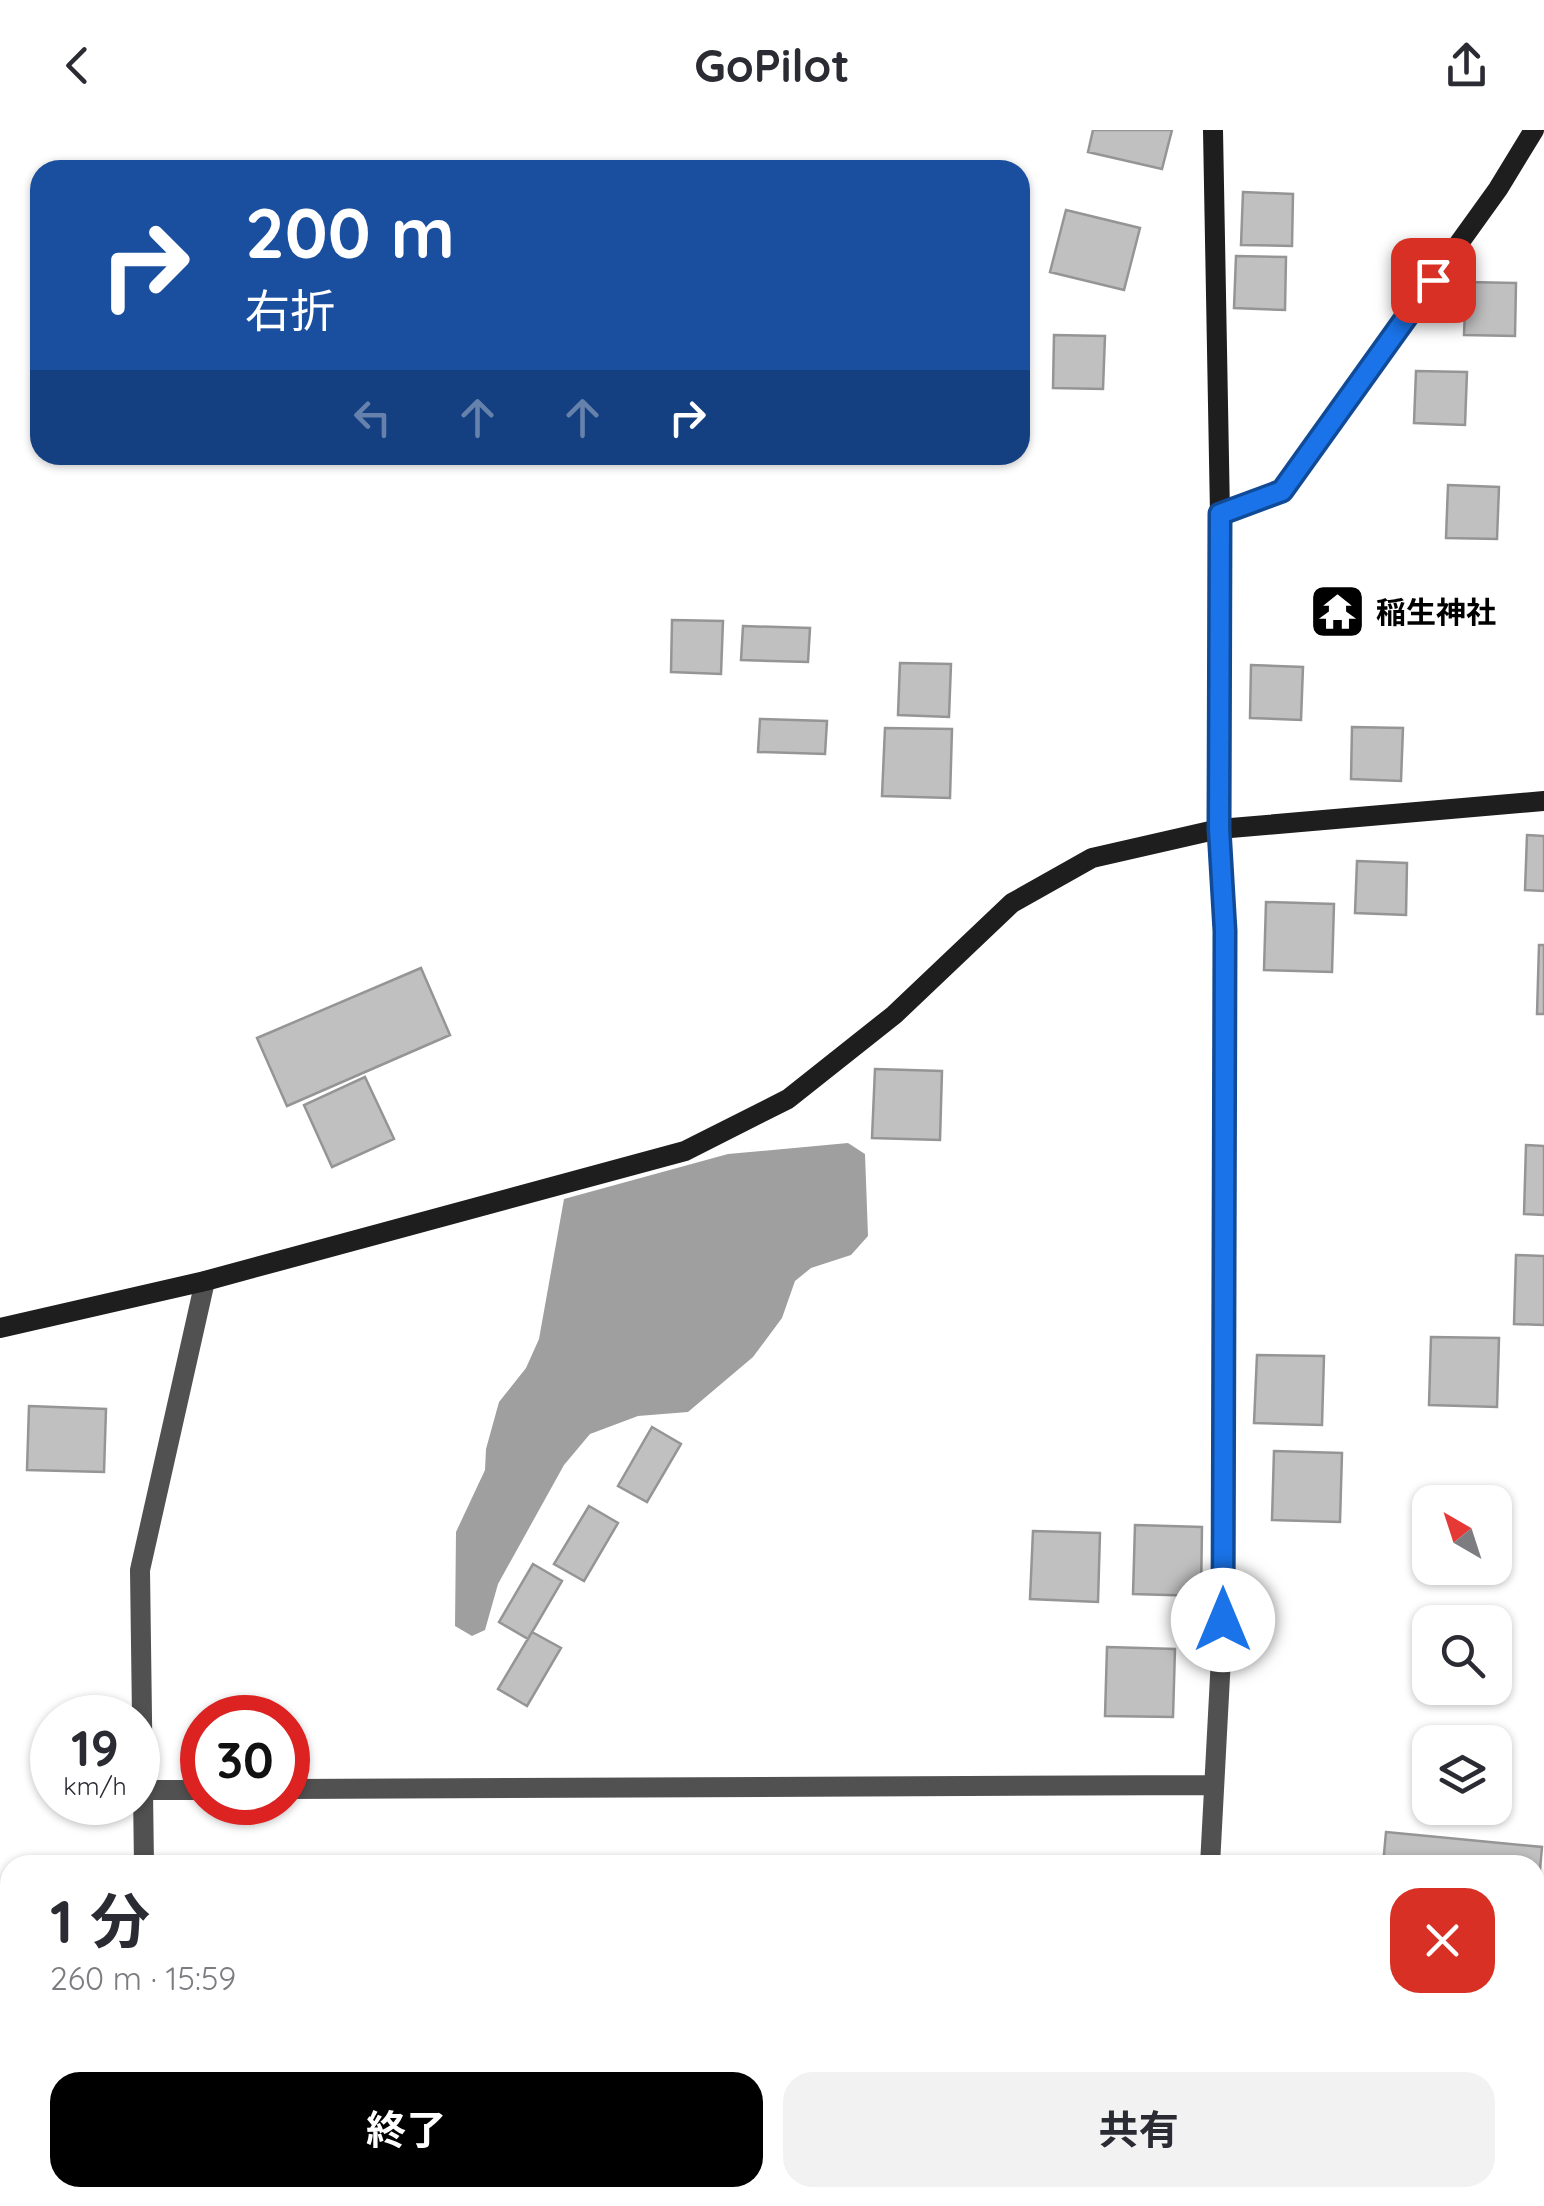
<!DOCTYPE html>
<html lang="ja">
<head>
<meta charset="utf-8">
<style>
  :root { --surface:#fff; --page:#f2f2f3; --text:#2b2b33; --muted:#7c7c81; --accent:#000 }
  body { margin:0; font-family:Quicksand,"Noto Sans JP",sans-serif; background:var(--page); color:var(--text); height:100vh; display:flex; flex-direction:column; font-size:38px; white-space:nowrap }
  * { box-sizing:border-box; margin:0 }
  p { font-size:32px; color:var(--muted) }
  .icon { flex:none; width:55px; height:55px; fill:none; stroke:currentColor; stroke-width:2; stroke-linecap:round; stroke-linejoin:round }
  .map { position:relative; flex:1; overflow:hidden }
  .drawer { position:absolute; left:0px; top:1725px; width:1545px; height:352px; display:flex; flex-direction:column; background:var(--surface); border-radius:30px 30px 0 0; box-shadow:0 2px 8px #0004 }
  .drawer>* { flex:none }
  .banner { position:absolute; left:30px; top:30px; width:1000px; height:305px; border-radius:30px; box-shadow:0 2px 8px #0004; background:#1a4fa0; color:#fff; overflow:hidden }
  .needle { width:65px; rotate:321deg }
  .tools { position:absolute; left:1412px; top:1355px; display:grid; gap:20px }
  .tools a { display:grid; place-items:center; width:100px; height:100px; border-radius:20px; background:var(--surface); box-shadow:0 2px 8px #0004; font-size:50px }
  .speed { position:absolute; left:30px; top:1565px; display:flex; gap:20px; font-size:50px; font-weight:700; text-align:center }
  .speed>* { display:grid; place-content:center; width:130px; height:130px; border-radius:50%; background:var(--surface); box-shadow:0 2px 8px #0004; line-height:1 }
  .speed small { font-size:25px; font-weight:400 }
  .speed .limit { border:15px solid #d22; background:#fff; color:#111 }
  .pin { position:absolute; display:grid; place-items:center; width:85px; height:85px; color:#fff; margin:-42px; border-radius:20px; box-shadow:0 5px 15px #0006 }
  .me { position:absolute; width:110px; margin:-55px; rotate:0deg; stroke-linejoin:round; filter:drop-shadow(0 0 8px #0008) }
  .turn { display:flex; align-items:center; gap:35px; height:210px; padding:0 50px; font-size:45px }
  .turn .icon { width:130px; height:130px; stroke-width:2.5 }
  .turn b { display:block; font-size:70px; line-height:85px }
  .lanes { display:flex; align-items:center; height:95px; padding:0 50px; background:#0003; justify-content:center; gap:50px; direction:ltr }
  .lanes .off { opacity:.35 }
  .round { display:grid; place-items:center; flex:none; width:105px; height:105px; border-radius:30px; background:var(--page) }
  .overview { display:flex; align-items:center; justify-content:space-between; height:170px; padding:0 50px }
  h1 { font-size:60px; font-weight:700; line-height:75px }
  .primary-button { display:flex; gap:20px; margin-top:auto; padding:20px 50px }
  .primary-button a { flex:1; height:115px; border-radius:30px; background:var(--accent); color:#fff; font-size:40px; font-weight:700; line-height:115px; text-align:center }
  .primary-button a+a { background:var(--page); color:var(--text) }
  header { display:flex; justify-content:space-between; align-items:center; height:130px; padding:0 50px; background:var(--surface); font-size:45px; font-weight:700 }
  .map>svg:first-child { display:block }
  .water { fill:#9f9f9f }
  .building { fill:#c0c0c0; stroke:#959595; stroke-width:2.5 }
  .lines { fill:none; stroke-linecap:round; stroke-linejoin:round }
  .street { stroke:#515151; stroke-width:20 }
  .secondary { stroke:#1e1e1e; stroke-width:20 }
  .route-casing { stroke:#114b97; stroke-width:25 }
  .route { stroke:#1a73e8; stroke-width:18 }
  .labels { text-anchor:middle; dominant-baseline:central; stroke-width:10; stroke-linejoin:round; paint-order:stroke }
  .poi-label { font-size:30px; font-weight:bold; fill:#000; stroke:#fff; text-anchor:start }
</style>
</head>
<body>
<header><svg class="icon" aria-label="back" viewBox="0 0 24 24"><path d="M15 5l-7 7 7 7"/></svg>GoPilot<svg class="icon" aria-label="share" viewBox="0 0 24 24"><path d="M12 15V3M7 8l5-5 5 5M5 13v7h14v-7"/></svg></header>
<div class="map">
<svg width="1544" height="2076" viewBox="0 0 1544 2076">
  <rect width="100%" height="100%" fill="#fff"/>
  <path class="water" d="M848,1013L865,1024L868,1106L851,1125L811,1138L795,1151L782,1188L753,1227L688,1282L638,1286L590,1304L564,1335L498,1454L485,1500L472,1506L455,1496L456,1402L485,1340L486,1319L499,1272L526,1238L539,1209L564,1069L728,1024Z"/>
  <path class="building" d="M1093,0H1172L1162,39L1088,22Z
    M1243,62L1293,64L1292,116L1241,115Z
    M1066,80L1140,98L1124,160L1050,142Z
    M1236,126L1286,127L1285,180L1234,178Z
    M1466,152L1516,153L1515,206L1464,205Z
    M1054,205L1105,206L1103,259L1053,258Z
    M1416,241L1467,242L1465,295L1414,293Z
    M1448,355L1499,357L1497,409L1446,408Z
    M672,490L723,491L721,544L671,542Z
    M743,496L810,498L808,532L741,530Z
    M900,533L951,534L949,587L898,585Z
    M1251,535L1303,537L1301,590L1250,588Z
    M760,589L827,591L825,624L758,622Z
    M1352,597L1403,598L1401,651L1351,649Z
    M885,598L952,599L950,668L882,666Z
    M1527,705L1544,706V761L1525,760Z
    M1357,731L1407,733L1406,785L1355,783Z
    M1266,772L1334,774L1332,842L1264,840Z
    M1539,815H1544V884H1537Z
    M421,838L450,905L287,976L257,908Z
    M875,939L942,941L940,1010L872,1008Z
    M365,947L394,1009L332,1037L304,975Z
    M1526,1015L1544,1016V1085L1524,1084Z
    M1516,1125L1544,1126V1195L1514,1194Z
    M1431,1207L1499,1208L1497,1277L1429,1275Z
    M1257,1225L1324,1226L1322,1295L1254,1293Z
    M29,1276L106,1279L104,1342L27,1340Z
    M652,1297L681,1314L647,1372L618,1356Z
    M1274,1321L1342,1323L1340,1392L1272,1390Z
    M589,1376L618,1393L584,1451L554,1434Z
    M1135,1395L1202,1397L1201,1466L1133,1464Z
    M1033,1401L1100,1403L1098,1472L1030,1469Z
    M533,1434L562,1451L528,1509L499,1492Z
    M532,1502L561,1518L527,1576L498,1559Z
    M1107,1517L1175,1519L1173,1587L1105,1586Z
    M1386,1702L1542,1717L1537,1774L1535,1735H1383Z"/>
  <g class="lines">
    <path class="street" d="M288,1659L1213,1655
      M143,1660H202
      M144,1735L140,1440L205,1151
      M1210,1735L1223,1490L1225,801L1219,699
      M146,2068L147,2076
      M1181,2076V2068"/>
    <path class="secondary" d="M1213,0L1220,384L1219,699
      M1220,384L1281,361L1498,59L1534,0
      M0,1198L205,1151L685,1021L788,969L894,885L1012,773L1092,728L1219,699L1544,671"/>
  </g>
  <g class="lines">
    <defs>
      <path id="route" d="M1223,1490L1225,801L1219,699L1220,384L1282,361L1433,150"/>
    </defs>
    <use href="#route" class="route-casing"/>
    <use href="#route" class="route"/>
  </g>
  <defs>
    <symbol id="temple-square" viewBox="-11 -11 22 22"><rect x="-9" y="-9" width="18" height="18" rx="4" fill="#000" stroke="#fff"/><path d="M0-6L5-2H3V0L6.5 2.5H4V6H1.5V3h-3V6H-4V2.5H-6.5L-3 0V-2H-5Z" fill="#fff"/></symbol>
  </defs>
  <g fill-rule="evenodd">
    <use href="#temple-square" x="1306" y="450" width="63" height="63"/>
  </g>
  <g class="labels">
    <g class="poi-label">
      <text x="1376" y="482">稲生神社</text>
    </g>
  </g>
</svg>
<div class="tools">
<a><svg class="needle" viewBox="-14 -14 28 28"><path d="M0-13l5 13h-10z" fill="#e53935"/><path d="M0 13l5-13h-10z" fill="#7c7c81"/></svg></a>
<a><svg class="icon" aria-label="search" viewBox="0 0 24 24"><circle cx="10" cy="10" r="6"/><path d="M15 15l6 6"/></svg></a>
<a><svg class="icon" aria-label="layers" viewBox="0 0 24 24"><path d="M12 4l9 5-9 5-9-5zM3 14l9 5 9-5"/></svg></a>
</div>
<div class="speed"><div>19<small>km/h</small></div><div class="limit">30</div></div>
<div class="pin" style="left:1433px;top:150px;background:#d93025"><svg class="icon" aria-label="arrive" viewBox="0 0 24 24"><path d="M6 21V4h12l-3 4 3 4H6"/></svg></div>
<svg class="me" style="left:1223px;top:1490px" viewBox="-20 -20 40 40"><circle r="19" fill="#fff"/><path d="M0-13L10 11 0 6-10 11z" fill="#1a73e8"/></svg>
<div class="banner">
<div class="turn"><svg class="icon" aria-label="right" viewBox="0 0 24 24"><path d="M7 20v-9h11M14 6l5 5-5 5"/></svg><div><b>200 m</b>右折</div></div>
<div class="lanes"><svg class="icon off" aria-label="left" viewBox="0 0 24 24"><path d="M17 20v-9H6M10 6l-5 5 5 5"/></svg><svg class="icon off" aria-label="ahead" viewBox="0 0 24 24"><path d="M12 20V5M6 11l6-6 6 6"/></svg><svg class="icon off" aria-label="ahead" viewBox="0 0 24 24"><path d="M12 20V5M6 11l6-6 6 6"/></svg><svg class="icon" aria-label="right" viewBox="0 0 24 24"><path d="M7 20v-9h11M14 6l5 5-5 5"/></svg></div>
</div>
<section class="drawer">
<div class="overview"><div><h1>1 分</h1><p>260 m · 15:59</p></div><a class="round" style="background:#d93025;color:#fff"><svg class="icon" aria-label="close" viewBox="0 0 24 24"><path d="M6 6l12 12M18 6L6 18"/></svg></a></div>
<div class="primary-button"><a>終了</a><a>共有</a></div>
</section>
</div>
</body>
</html>
